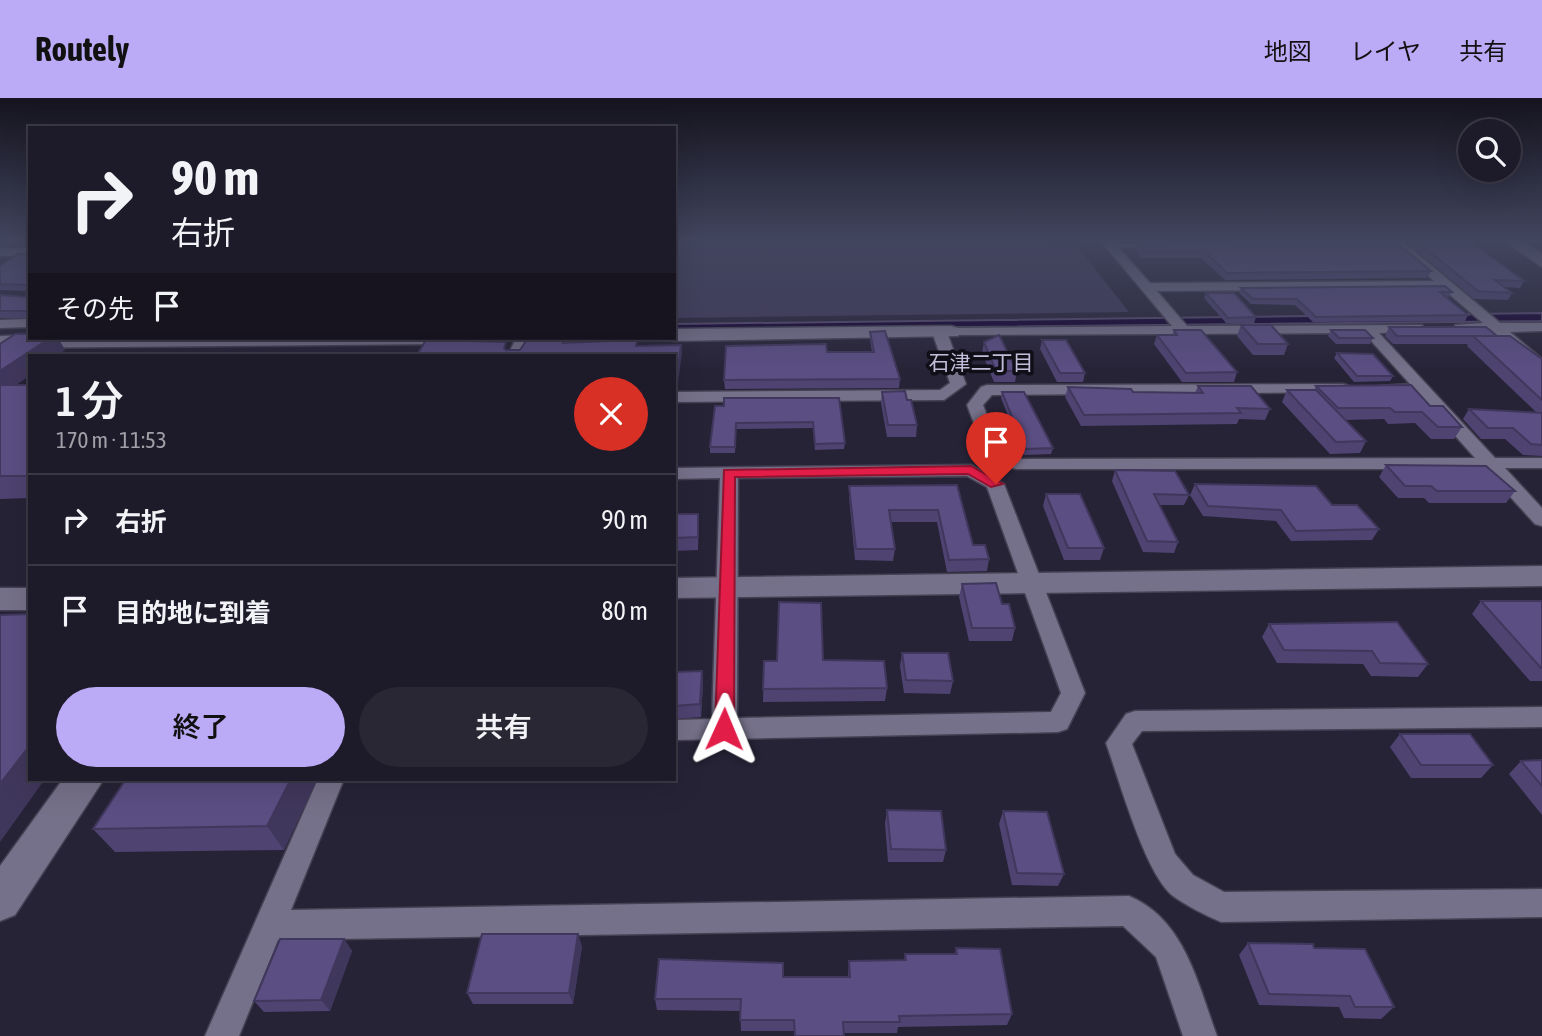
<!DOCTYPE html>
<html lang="ja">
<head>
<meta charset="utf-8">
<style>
  :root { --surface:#1d1a29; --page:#2a2735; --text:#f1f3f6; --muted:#a0a1a8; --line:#3b3846; --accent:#bbaaf6 }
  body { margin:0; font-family:"Asap Condensed","Noto Sans JP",sans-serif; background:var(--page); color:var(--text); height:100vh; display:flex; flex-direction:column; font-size:26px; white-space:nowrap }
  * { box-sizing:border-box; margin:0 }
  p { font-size:23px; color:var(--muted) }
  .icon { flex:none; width:38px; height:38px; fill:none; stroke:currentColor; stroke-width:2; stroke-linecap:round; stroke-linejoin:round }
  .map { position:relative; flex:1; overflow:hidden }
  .drawer { position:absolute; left:28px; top:256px; width:648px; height:427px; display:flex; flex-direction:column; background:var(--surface); border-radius:0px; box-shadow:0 7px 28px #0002,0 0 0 2px var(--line) }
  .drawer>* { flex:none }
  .guide { position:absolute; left:28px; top:28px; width:648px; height:214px; border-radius:0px; box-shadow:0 7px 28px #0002,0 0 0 2px var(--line); background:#1d1a29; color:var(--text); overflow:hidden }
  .tools { position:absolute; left:1458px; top:21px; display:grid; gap:14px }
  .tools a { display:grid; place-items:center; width:63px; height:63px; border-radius:50%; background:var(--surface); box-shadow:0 7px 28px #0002,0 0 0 2px var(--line); font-size:35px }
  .pin { position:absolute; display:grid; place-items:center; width:60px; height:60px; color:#fff; margin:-72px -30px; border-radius:50% 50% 50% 0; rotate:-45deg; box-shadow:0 0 7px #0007 }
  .pin .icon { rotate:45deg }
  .me { position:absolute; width:77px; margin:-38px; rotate:1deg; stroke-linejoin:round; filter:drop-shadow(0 0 5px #0008) }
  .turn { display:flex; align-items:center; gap:24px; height:147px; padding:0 28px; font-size:32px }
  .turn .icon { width:91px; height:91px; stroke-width:2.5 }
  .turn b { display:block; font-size:49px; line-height:60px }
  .then { display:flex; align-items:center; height:66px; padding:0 28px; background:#0003; gap:14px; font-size:26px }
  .round { display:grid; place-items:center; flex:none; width:74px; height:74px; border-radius:37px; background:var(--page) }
  .summary { display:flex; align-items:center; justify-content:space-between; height:119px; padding:0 28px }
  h1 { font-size:42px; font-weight:600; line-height:52px }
  .cta { display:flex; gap:14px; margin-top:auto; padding:14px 28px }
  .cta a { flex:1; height:80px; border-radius:42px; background:var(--accent); color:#111; font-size:28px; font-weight:600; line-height:80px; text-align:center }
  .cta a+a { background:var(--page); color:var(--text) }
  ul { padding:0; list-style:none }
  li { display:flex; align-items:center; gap:21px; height:91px; padding:0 28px; border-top:2px solid var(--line) }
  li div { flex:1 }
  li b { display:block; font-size:26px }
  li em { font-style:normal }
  header { display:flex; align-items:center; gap:42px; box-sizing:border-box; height:98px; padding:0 35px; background:var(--accent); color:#111 }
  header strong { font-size:33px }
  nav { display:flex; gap:38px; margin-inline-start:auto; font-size:24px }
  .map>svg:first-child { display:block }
  .green { fill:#413a5a }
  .water { fill:#140230; stroke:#55486c; stroke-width:2 }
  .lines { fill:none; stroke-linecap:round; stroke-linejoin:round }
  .street-casing { stroke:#454153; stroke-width:3 }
  .secondary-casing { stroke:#454153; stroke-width:3 }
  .street { fill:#76718a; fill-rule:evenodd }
  .secondary { fill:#76718a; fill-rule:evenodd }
  .wall { fill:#4e4371 }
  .shaded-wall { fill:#40375c }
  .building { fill:#5b4e83; stroke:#40375c; stroke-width:2 }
  .route { fill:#e11d48; stroke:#92132f; stroke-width:2 }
  .labels { text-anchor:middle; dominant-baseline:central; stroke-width:7; stroke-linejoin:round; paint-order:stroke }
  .far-neighbourhood-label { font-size:21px; fill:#c2bdd8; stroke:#100e17 }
</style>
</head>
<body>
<header>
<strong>Routely</strong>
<nav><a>地図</a><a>レイヤ</a><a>共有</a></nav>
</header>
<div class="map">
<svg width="1542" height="938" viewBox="0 0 1542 938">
  <rect width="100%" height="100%" fill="#272337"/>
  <path class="green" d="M674,142H1047L1051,147H1076L1129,214L674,220Z"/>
  <path class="water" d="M1542,215V223L674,232V226Z"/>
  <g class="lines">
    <defs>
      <path id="street" d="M1100,142H1167V148L1163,149H1118L1150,185L1434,183L1388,142H1401L1500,225H1542V233L1510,234L1542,261V274L1492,234L1455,233V227L1483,225L1443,191L1157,193L1187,228L1422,227L1424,230L1417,234L1379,235L1495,360H1542V370H1505L1542,410V428L1535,426L1485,371H1016L987,360L967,307L981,289L987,287L1343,286L1349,288V294L992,297L983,307L1001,353L1019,361L1475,360L1418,296L1379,294V288L1410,286L1364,235L948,237L966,286L944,302L674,304V294L940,292L950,285L932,234L939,230L945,232L951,230L1172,228Z
        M0,150H30V158H0Z
        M30,221V229L0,230V222Z
        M516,240H530L522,257H508Z
        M971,367L1004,386L1085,595L1067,631L1058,634L674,642V622L712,621L720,380L674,381V370ZM967,378L987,389L1061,595L1051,614L737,620L738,380Z
        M1542,609V629L1142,633L1132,646L1175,756L1193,777L1224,794L1542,791V819L1221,824C1205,817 1187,808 1173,798C1145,776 1119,681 1106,645L1126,616L1135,613Z
        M318,681H344L291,812L1129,798C1185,821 1198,887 1217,938H1183L1156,859L1123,828L278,842L239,938H205Z"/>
      <path id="secondary" d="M1503,142H1521L1542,156V169Z
        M951,228L958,230L961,234L958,238L674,243L666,240H674V231Z
        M30,237V240H453L443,246L0,250V238Z
        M1542,468V488L674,500V480Z
        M0,490H30V512H0Z
        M63,681H104L15,817L0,823V768Z"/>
    </defs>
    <use href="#street" class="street-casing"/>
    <use href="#secondary" class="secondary-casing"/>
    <use href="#street" class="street"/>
    <use href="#secondary" class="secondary"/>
  </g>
  <path class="wall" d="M1404,142H1469L1524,183L1520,190L1505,189L1512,195L1508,202L1474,201Z
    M1531,142H1542V148Z
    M1137,145L1431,173L1427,180L1225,182L1201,160H1141L1135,151Z
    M30,156V220H0V197L26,199L27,193L0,192V168Z
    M1241,190L1452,194L1449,199H1446L1468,217L1465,223L1313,224L1295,207L1251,206L1239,195Z
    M1206,195L1256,219L1254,225H1226L1204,200Z
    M1241,227L1288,246L1284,257H1253L1237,238Z
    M1389,229L1497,238L1542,261V358L1523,357L1505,341H1481L1463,321L1469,311L1536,314L1467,248L1468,246H1393L1385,238Z
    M1174,232L1237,274L1234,284H1182L1154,246L1157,237H1172Z
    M1331,232L1373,240L1370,246H1336L1328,238Z
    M870,234L900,281L899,290L725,291L724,282L827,254H872L870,242Z
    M30,240H58L65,252L30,257V277L16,287H30V400L0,401V246Z
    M1042,242L1085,275L1083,284H1057L1040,251Z
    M984,244L1017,273L1015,284H994L982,255Z
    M1337,255L1393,278L1390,283L1354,284L1334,260Z
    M1198,288L1270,311L1265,322L1239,321L1237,326L1081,328L1065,299L1068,289L1133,294L1195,295Z
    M1316,288L1430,308L1462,329L1454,341H1431L1415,325L1388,326L1384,321L1345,322L1366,343L1360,355L1330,356L1282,304L1287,292H1314Z
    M882,294L907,302L917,327L916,339H887L881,305Z
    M1002,294L1053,350L1051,356L1024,357L1001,300Z
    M839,300L845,345L844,351L815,352L813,330L736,331L735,355H710V349L724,308Z
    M1386,367L1515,393L1506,405H1429L1424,400H1398L1379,379Z
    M1115,372L1189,397L1184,407H1159L1178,444L1174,455L1143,454L1112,383Z
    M1195,386L1332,407L1379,431L1372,442L1291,443L1276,423L1203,418L1190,397Z
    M957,387L973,447L989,461L987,473L947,474L937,424H891L895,451L893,463L855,462L849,399V388Z
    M1046,396L1104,450L1100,462H1064L1043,408Z
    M674,416H698V452L674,453Z
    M962,486L1002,506L1015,530L1012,543H969L959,499Z
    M1481,503H1542V583H1530L1472,516Z
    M1269,526L1428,566L1418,579L1371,578L1363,566L1277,565L1262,539Z
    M902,555L953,583L950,596L904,595L900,568Z
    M823,562L887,590L885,603L763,604L764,563Z
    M702,573L703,586L701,619L674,621V574Z
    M1400,636L1493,667L1481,680H1411L1390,649Z
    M1542,662V717L1509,676L1521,663Z
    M126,681H317L284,752L115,754L93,731Z
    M887,712L946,752L943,764H888L885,725Z
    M1003,713L1064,776L1058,788L1012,787L999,726Z
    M344,841L352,853L330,913L264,914L254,903Z
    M1248,845L1314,850L1394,909L1381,921L1344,920L1339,909L1259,907L1239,857Z
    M582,848L573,906H473L467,895Z
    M956,850L1012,916L1007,927L898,929L897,935H844V938H794V933H741L740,913L657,912L655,901L783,879H848L849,863H904L905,856H955Z"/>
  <path class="shaded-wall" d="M50,240H58L65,252L58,257H30V277L0,298V273Z
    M681,247L682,255L677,291L674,293V285Z
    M698,416L699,428L698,452Z
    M702,573L703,586L701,619L700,606Z
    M30,647V681H45L0,744V686Z
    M291,681H317L284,752L267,728Z
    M578,836L582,848L573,906L569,895Z
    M344,841L352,853L330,913L321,902Z"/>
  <path class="building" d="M1415,142H1469L1524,183L1495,182L1512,195L1478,193Z
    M1394,143L1431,173L1227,175L1204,153H1143L1137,145Z
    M18,156H30V213H0V197L26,199L28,187L0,186V168Z
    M1445,188L1452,194H1440L1468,217L1316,219L1297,201H1253L1241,190Z
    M1206,195H1234L1256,219L1228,220Z
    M1241,227H1271L1288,246H1258Z
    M1389,229H1486L1497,238H1397Z
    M1174,232H1201L1237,274L1186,275L1157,237H1177Z
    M1331,232H1365L1373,240H1339Z
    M885,233L900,281L724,282L726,248L826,246L827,254H874L870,234Z
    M15,236H30V240H50L0,273V246Z
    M999,237L1017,273H996L984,244Z
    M1473,238H1510L1542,261V302Z
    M539,240H565L563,245L637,242L636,248L681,247L676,283L674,285V257H417L426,242L506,244L504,250L506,252H520L526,243H538Z
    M1042,242H1066L1085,275H1060Z
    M291,255H316L314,257H290Z
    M1337,255L1373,256L1393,278H1357Z
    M0,287H30V378H0Z
    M1411,287L1430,308H1443L1462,329H1438L1422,314H1395L1390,310H1338L1316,288Z
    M1198,288H1251L1270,311L1237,310L1241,315L1084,317L1068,289L1131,291L1133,294L1203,295Z
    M1287,292H1316L1366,343L1336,344Z
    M905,293L907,302H911L917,327H888L882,294Z
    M1002,294H1024L1053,350L1025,351Z
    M724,300H839L845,345L815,346L813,324L736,325L735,349H710L715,308H724Z
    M1469,311L1542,315V347L1531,346L1513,330H1488Z
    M1386,367L1486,368L1515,393H1437L1431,388H1405Z
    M1115,372L1175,373L1189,397L1154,396L1178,444L1147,443Z
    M1195,386L1316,388L1332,407H1357L1379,431L1296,433L1281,412L1208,408Z
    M957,387L973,447H985L989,461L949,462L938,412H889L895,451H856L849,388Z
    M1046,396H1080L1104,450H1068Z
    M674,416H698V439L674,440Z
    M996,485L1002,506H1009L1015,530H972L962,486Z
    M1481,503H1542V570H1541Z
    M779,504L821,505L823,562L884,563L887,590L763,591L764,563H777Z
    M30,516V647L0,686V517Z
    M1397,524L1428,566L1380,565L1372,553L1284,552L1269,526Z
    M902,555H948L953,583L906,582Z
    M702,573L700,606L674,608V574Z
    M1400,636H1470L1493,667H1421Z
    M1542,662V688L1521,663Z
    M126,681H291L267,728L93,731Z
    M887,712L941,713L946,752L891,751Z
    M1003,713L1047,714L1064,776L1017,775Z
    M482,836H578L569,895H467Z
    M280,841H344L321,902L254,903Z
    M1248,845L1313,846L1314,850L1365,851L1394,909H1355L1350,898L1269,896Z
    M956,850L1000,851L1012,916L899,918L900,924H843L844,938H795L794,922H740L741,901H655L659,861L783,865V879H850L849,863L906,862L905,856H957Z"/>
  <linearGradient id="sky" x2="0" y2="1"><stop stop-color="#15131e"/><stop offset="0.52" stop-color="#41455e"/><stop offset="1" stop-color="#41455e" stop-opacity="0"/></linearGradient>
  <rect width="1542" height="273" fill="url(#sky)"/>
  <path class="route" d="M971,368L1003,386L991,389L968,376L735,379L734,631L731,637H717L715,631L724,372Z"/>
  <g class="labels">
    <g class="far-neighbourhood-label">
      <text x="981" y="264">石津二丁目</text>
    </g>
  </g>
</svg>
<div class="tools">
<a><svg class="icon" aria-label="search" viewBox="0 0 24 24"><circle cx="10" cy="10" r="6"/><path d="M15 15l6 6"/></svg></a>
</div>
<div class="pin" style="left:996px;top:386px;background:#d93025"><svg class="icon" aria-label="arrive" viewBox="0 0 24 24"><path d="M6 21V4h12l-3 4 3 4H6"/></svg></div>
<svg class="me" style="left:724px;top:631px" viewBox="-20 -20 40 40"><path d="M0-17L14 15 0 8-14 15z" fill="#e11d48" stroke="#fff" stroke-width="4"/></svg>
<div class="guide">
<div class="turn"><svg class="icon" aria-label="right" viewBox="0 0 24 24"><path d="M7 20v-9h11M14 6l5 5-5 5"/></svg><div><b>90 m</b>右折</div></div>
<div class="then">その先<svg class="icon" aria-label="arrive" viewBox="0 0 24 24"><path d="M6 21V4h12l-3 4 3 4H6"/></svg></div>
</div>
<section class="drawer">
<div class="summary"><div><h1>1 分</h1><p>170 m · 11:53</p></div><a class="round" style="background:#d93025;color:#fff"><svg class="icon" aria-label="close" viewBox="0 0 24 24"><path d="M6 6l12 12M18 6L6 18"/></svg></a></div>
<ul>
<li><svg class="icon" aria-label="right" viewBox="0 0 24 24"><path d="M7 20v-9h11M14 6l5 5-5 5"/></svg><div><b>右折</b></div><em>90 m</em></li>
<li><svg class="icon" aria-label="arrive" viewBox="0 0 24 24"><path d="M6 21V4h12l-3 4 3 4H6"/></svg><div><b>目的地に到着</b></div><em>80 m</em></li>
</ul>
<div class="cta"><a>終了</a><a>共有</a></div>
</section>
</div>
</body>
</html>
